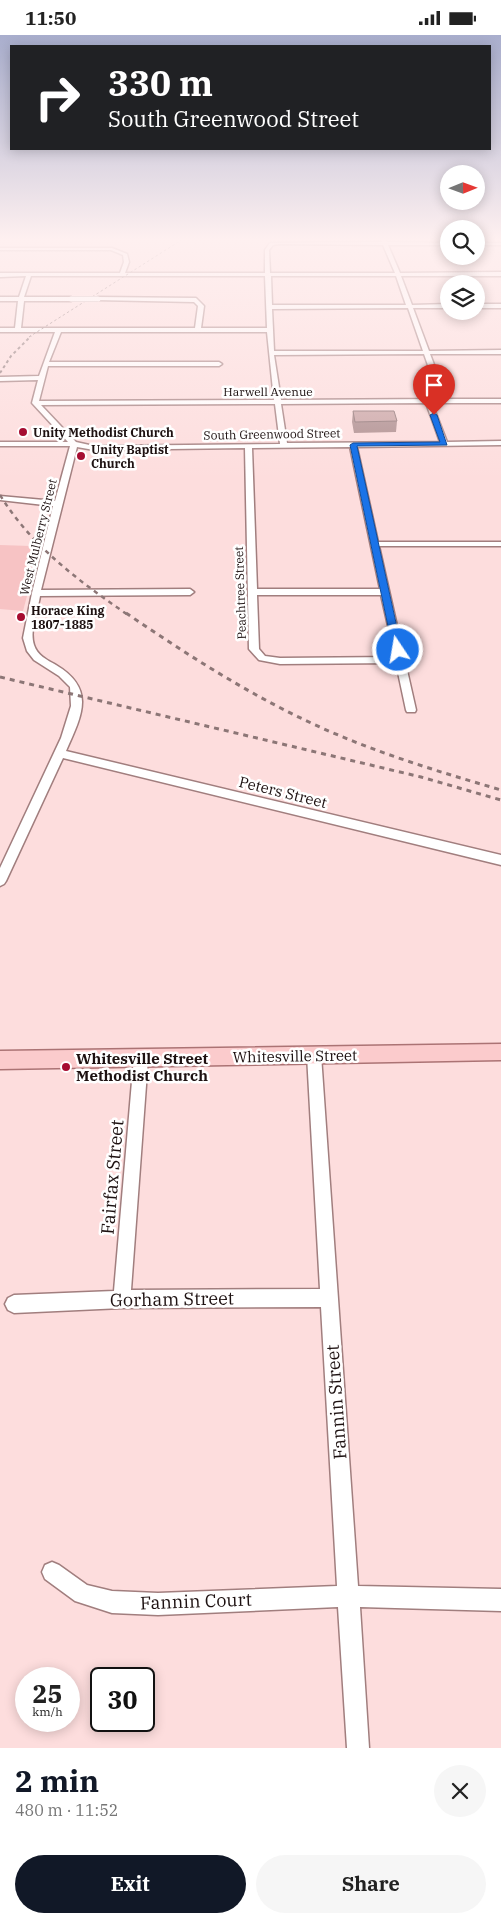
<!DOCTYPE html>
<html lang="en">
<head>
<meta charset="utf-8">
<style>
  :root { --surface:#fff; --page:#f6f6f6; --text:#222; --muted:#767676; --accent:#111827 }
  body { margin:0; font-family:"IBM Plex Serif",serif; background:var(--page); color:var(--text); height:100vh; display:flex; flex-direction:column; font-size:19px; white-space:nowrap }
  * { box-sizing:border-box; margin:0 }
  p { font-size:16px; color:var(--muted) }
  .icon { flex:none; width:28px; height:28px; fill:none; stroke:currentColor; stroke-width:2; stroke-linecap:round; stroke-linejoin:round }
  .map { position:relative; height:1713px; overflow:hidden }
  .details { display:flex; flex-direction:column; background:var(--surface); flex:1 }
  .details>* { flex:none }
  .hud { position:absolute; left:10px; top:10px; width:481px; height:105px; border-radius:0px; box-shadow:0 2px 12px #0003; background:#202124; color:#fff; overflow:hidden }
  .needle { width:32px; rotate:89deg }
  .buttons { position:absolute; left:440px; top:130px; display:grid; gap:10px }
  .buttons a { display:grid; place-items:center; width:45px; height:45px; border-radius:50%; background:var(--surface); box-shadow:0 2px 12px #0003; font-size:25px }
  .speed { position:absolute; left:15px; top:1632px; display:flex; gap:10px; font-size:25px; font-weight:700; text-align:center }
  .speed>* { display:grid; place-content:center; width:65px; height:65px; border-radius:50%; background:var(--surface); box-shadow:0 2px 12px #0003; line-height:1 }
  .speed small { font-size:12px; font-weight:400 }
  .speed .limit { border:2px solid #111; border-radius:8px; background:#fff; color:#111 }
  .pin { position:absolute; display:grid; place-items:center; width:42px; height:42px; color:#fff; margin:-51px -21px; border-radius:50% 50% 50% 0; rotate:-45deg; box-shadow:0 0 5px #0007 }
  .pin .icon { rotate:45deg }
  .me { position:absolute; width:55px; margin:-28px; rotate:348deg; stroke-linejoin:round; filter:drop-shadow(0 0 4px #0008) }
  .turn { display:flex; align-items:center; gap:18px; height:105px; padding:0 15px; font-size:22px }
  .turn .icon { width:65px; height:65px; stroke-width:2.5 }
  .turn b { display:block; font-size:35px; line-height:42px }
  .round { display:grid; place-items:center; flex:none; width:52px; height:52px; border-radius:26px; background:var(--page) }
  .summary { display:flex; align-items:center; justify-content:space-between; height:85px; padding:0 15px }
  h1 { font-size:30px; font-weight:800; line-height:38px; color:var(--accent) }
  .cta { display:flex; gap:10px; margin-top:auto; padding:10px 15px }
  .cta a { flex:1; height:58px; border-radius:30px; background:var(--accent); color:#fff; font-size:20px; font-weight:800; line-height:58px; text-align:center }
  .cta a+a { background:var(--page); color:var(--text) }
  .status { display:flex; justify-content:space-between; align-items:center; height:35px; padding:0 25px; background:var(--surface); direction:ltr }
  .status svg { height:14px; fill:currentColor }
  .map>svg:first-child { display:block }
  .green { fill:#f7c3c4 }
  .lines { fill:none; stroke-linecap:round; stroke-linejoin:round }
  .minor-casing { stroke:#a17e7e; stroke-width:3 }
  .major-casing { stroke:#ab7374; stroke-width:3 }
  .minor { fill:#fff; fill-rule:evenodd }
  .major { fill:#fbcbcc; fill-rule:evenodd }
  .rail-far3 { stroke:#8c7676; stroke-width:1; stroke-dasharray:2.5 2.5; stroke-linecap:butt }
  .rail-far2 { stroke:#8c7676; stroke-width:2; stroke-dasharray:3 3; stroke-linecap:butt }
  .rail-far1 { stroke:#8c7676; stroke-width:2.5; stroke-dasharray:4.5 4.5; stroke-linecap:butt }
  .rail { stroke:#8c7676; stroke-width:3; stroke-dasharray:5 5; stroke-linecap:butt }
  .minor-bridge-casing { stroke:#a17e7e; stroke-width:6; stroke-linecap:butt }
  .minor-bridge { stroke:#fff; stroke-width:5 }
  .wall { fill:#ad8d8e }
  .building { fill:#c9a4a5; stroke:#8d7374 }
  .route { fill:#1a73e8; stroke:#114b97 }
  .poi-dot { fill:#a60c31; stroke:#fff; stroke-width:2 }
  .labels { text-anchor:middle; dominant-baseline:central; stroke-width:5; stroke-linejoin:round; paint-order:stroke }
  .far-street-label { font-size:12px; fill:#1d1111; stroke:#fff }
  .far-poi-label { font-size:12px; font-weight:bold; fill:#1d1111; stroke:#fff; text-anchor:start }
  .street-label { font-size:15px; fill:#1d1111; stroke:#fff }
  .poi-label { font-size:15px; font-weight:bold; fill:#1d1111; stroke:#fff; text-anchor:start }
  .near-street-label { font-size:18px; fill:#1d1111; stroke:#fff }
</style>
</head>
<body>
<div class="status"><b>11:50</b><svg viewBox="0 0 49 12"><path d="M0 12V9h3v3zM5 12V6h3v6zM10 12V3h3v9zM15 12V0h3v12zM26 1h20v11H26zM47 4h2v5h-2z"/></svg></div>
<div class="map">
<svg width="501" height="1713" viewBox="0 0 501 1713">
  <rect width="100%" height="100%" fill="#fddddd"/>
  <path class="green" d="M0,510L31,511L39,516L23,576L0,574Z"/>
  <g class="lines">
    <defs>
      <path id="minor" d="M381,204H385L387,207L449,208V210H388L400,238L501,237V241H401L412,270L449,269V273H413L429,316L501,315V319H430L447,364H501V368H432L447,407L501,406V410L357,412L378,507H501V511H379L416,675L415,677H407L406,675L396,628L280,629L259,625L249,614L245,413L94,415L77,412L41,555L190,554L194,557L190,560L40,561C38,575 29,595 34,610C37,620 47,625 56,630C96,654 82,680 66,716L501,820V830L63,723L6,846L4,849L0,851V833L61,703L71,671L70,652L59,641L34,625L27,616L23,603L32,558L53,471L0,465V461L55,466L70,411H0V407H68L32,368L38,345L0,346V342L39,341L55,297H0V293H15L18,266H0V262H19L26,241L0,242V238H120L124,227L123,220L111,215H0V213H112L127,219L129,227L125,238H265V215L270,208L382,207ZM279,209L383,210L395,238H270L269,215L273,210ZM31,241H265L267,293H201L204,271L196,263L98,262L96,265L194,267L198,271L195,293H21L24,266H71L74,264L71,262H24ZM271,241H396L406,270H272ZM408,273L423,316H274L272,274ZM61,297H267L274,365L39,366L48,331H219L222,329L219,327H49ZM424,319L440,364L281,365L274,320ZM426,368L440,407L287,408L281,369ZM275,369L280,409L94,411L76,407L41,370ZM350,412L380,554H257L252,413ZM257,560H381L395,622L280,623L265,621L259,614Z
        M476,208H501V210H476Z
        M476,269H501V273H476Z
        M314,1013L319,1015L321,1020L358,1551L501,1554V1576L360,1572L369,1713H347L338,1572L158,1580L112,1578L75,1566L45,1544L42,1537L45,1530L52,1527L59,1530L87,1550L112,1556L158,1558L337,1551L321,1272L122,1273L14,1278L8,1275L5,1269L8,1263L14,1260L114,1256L134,1023L136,1018L141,1016L146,1018L148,1023L131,1255L320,1254L307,1020L309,1015Z"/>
      <path id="major" d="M501,1009V1025L0,1034V1016Z"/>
    </defs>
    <use href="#minor" class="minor-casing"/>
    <use href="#major" class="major-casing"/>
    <use href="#minor" class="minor"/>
    <use href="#major" class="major"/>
    <path class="rail-far3" d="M29,302L183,204"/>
    <path class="rail-far2" d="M0,338L11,321L31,301"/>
    <path class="rail-far1" d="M0,460C32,512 79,546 128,580"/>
    <path class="rail" d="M126,578C189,621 253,662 322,693C380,719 440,737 501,755
      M0,642L421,742L501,765"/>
    <defs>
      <path id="minor-bridge" d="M71,264H98"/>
    </defs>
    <use href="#minor-bridge" class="minor-bridge-casing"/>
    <use href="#minor-bridge" class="minor-bridge"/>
  </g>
  <path class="wall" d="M353,376L397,386L396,397L354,398L352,387Z"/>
  <path class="building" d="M353,376H394L397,386L355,387Z"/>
  <linearGradient id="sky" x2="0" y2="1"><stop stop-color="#a9aecd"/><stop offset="0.46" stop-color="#fef0f0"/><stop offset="1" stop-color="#fef0f0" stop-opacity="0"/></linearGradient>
  <rect width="501" height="444" fill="url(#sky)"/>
  <path class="route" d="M434,378L437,380L447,410L357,411L402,615L398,617L393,615L350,410L353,408L440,407L430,380Z"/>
  <g class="poi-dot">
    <circle cx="23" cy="397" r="5"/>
    <circle cx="81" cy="421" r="5"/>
    <circle cx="21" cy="582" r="5"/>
    <circle cx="66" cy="1032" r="5"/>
  </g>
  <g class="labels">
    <g class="far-street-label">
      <text x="268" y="356">Harwell Avenue</text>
      <text transform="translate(272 399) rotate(-1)">South Greenwood Street</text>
      <text transform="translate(38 502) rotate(-76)">West Mulberry Street</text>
      <text transform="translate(240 558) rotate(-92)">Peachtree Street</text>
    </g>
    <g class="far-poi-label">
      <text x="33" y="397">Unity Methodist Church</text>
      <text x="91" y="414">Unity Baptist<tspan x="91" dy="14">Church</tspan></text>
      <text x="31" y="575">Horace King<tspan x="31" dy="14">1807-1885</tspan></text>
    </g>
    <g class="street-label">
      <text transform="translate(283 757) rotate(14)">Peters Street</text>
      <text transform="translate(295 1021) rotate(-1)">Whitesville Street</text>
    </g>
    <g class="poi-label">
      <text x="76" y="1023">Whitesville Street<tspan x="76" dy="17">Methodist Church</tspan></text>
    </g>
    <g class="near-street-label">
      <text transform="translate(112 1142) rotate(-85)">Fairfax Street</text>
      <text transform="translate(172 1264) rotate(-1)">Gorham Street</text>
      <text transform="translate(336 1367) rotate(-94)">Fannin Street</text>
      <text transform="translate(196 1566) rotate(-2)">Fannin Court</text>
    </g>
  </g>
</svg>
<div class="buttons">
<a><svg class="needle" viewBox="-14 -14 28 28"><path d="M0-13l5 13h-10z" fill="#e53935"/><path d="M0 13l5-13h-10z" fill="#767676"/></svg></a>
<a><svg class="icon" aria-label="search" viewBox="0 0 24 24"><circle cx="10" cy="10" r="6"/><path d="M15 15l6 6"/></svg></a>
<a><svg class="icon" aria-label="layers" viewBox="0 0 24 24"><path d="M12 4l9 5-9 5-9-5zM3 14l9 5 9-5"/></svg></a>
</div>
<div class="speed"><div>25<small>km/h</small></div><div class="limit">30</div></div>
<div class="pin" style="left:434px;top:380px;background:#d93025"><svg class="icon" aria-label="arrive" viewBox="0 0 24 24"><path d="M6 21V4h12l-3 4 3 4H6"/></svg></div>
<svg class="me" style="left:398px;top:615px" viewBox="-20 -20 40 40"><circle r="17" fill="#1a73e8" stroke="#fff" stroke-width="3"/><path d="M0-11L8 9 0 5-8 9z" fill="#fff"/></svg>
<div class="hud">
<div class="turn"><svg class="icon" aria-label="right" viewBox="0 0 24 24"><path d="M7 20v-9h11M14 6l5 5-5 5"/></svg><div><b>330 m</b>South Greenwood Street</div></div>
</div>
</div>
<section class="details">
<div class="summary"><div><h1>2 min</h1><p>480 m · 11:52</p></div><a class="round"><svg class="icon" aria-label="close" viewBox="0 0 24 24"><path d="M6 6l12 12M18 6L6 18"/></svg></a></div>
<div class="cta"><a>Exit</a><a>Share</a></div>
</section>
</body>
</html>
